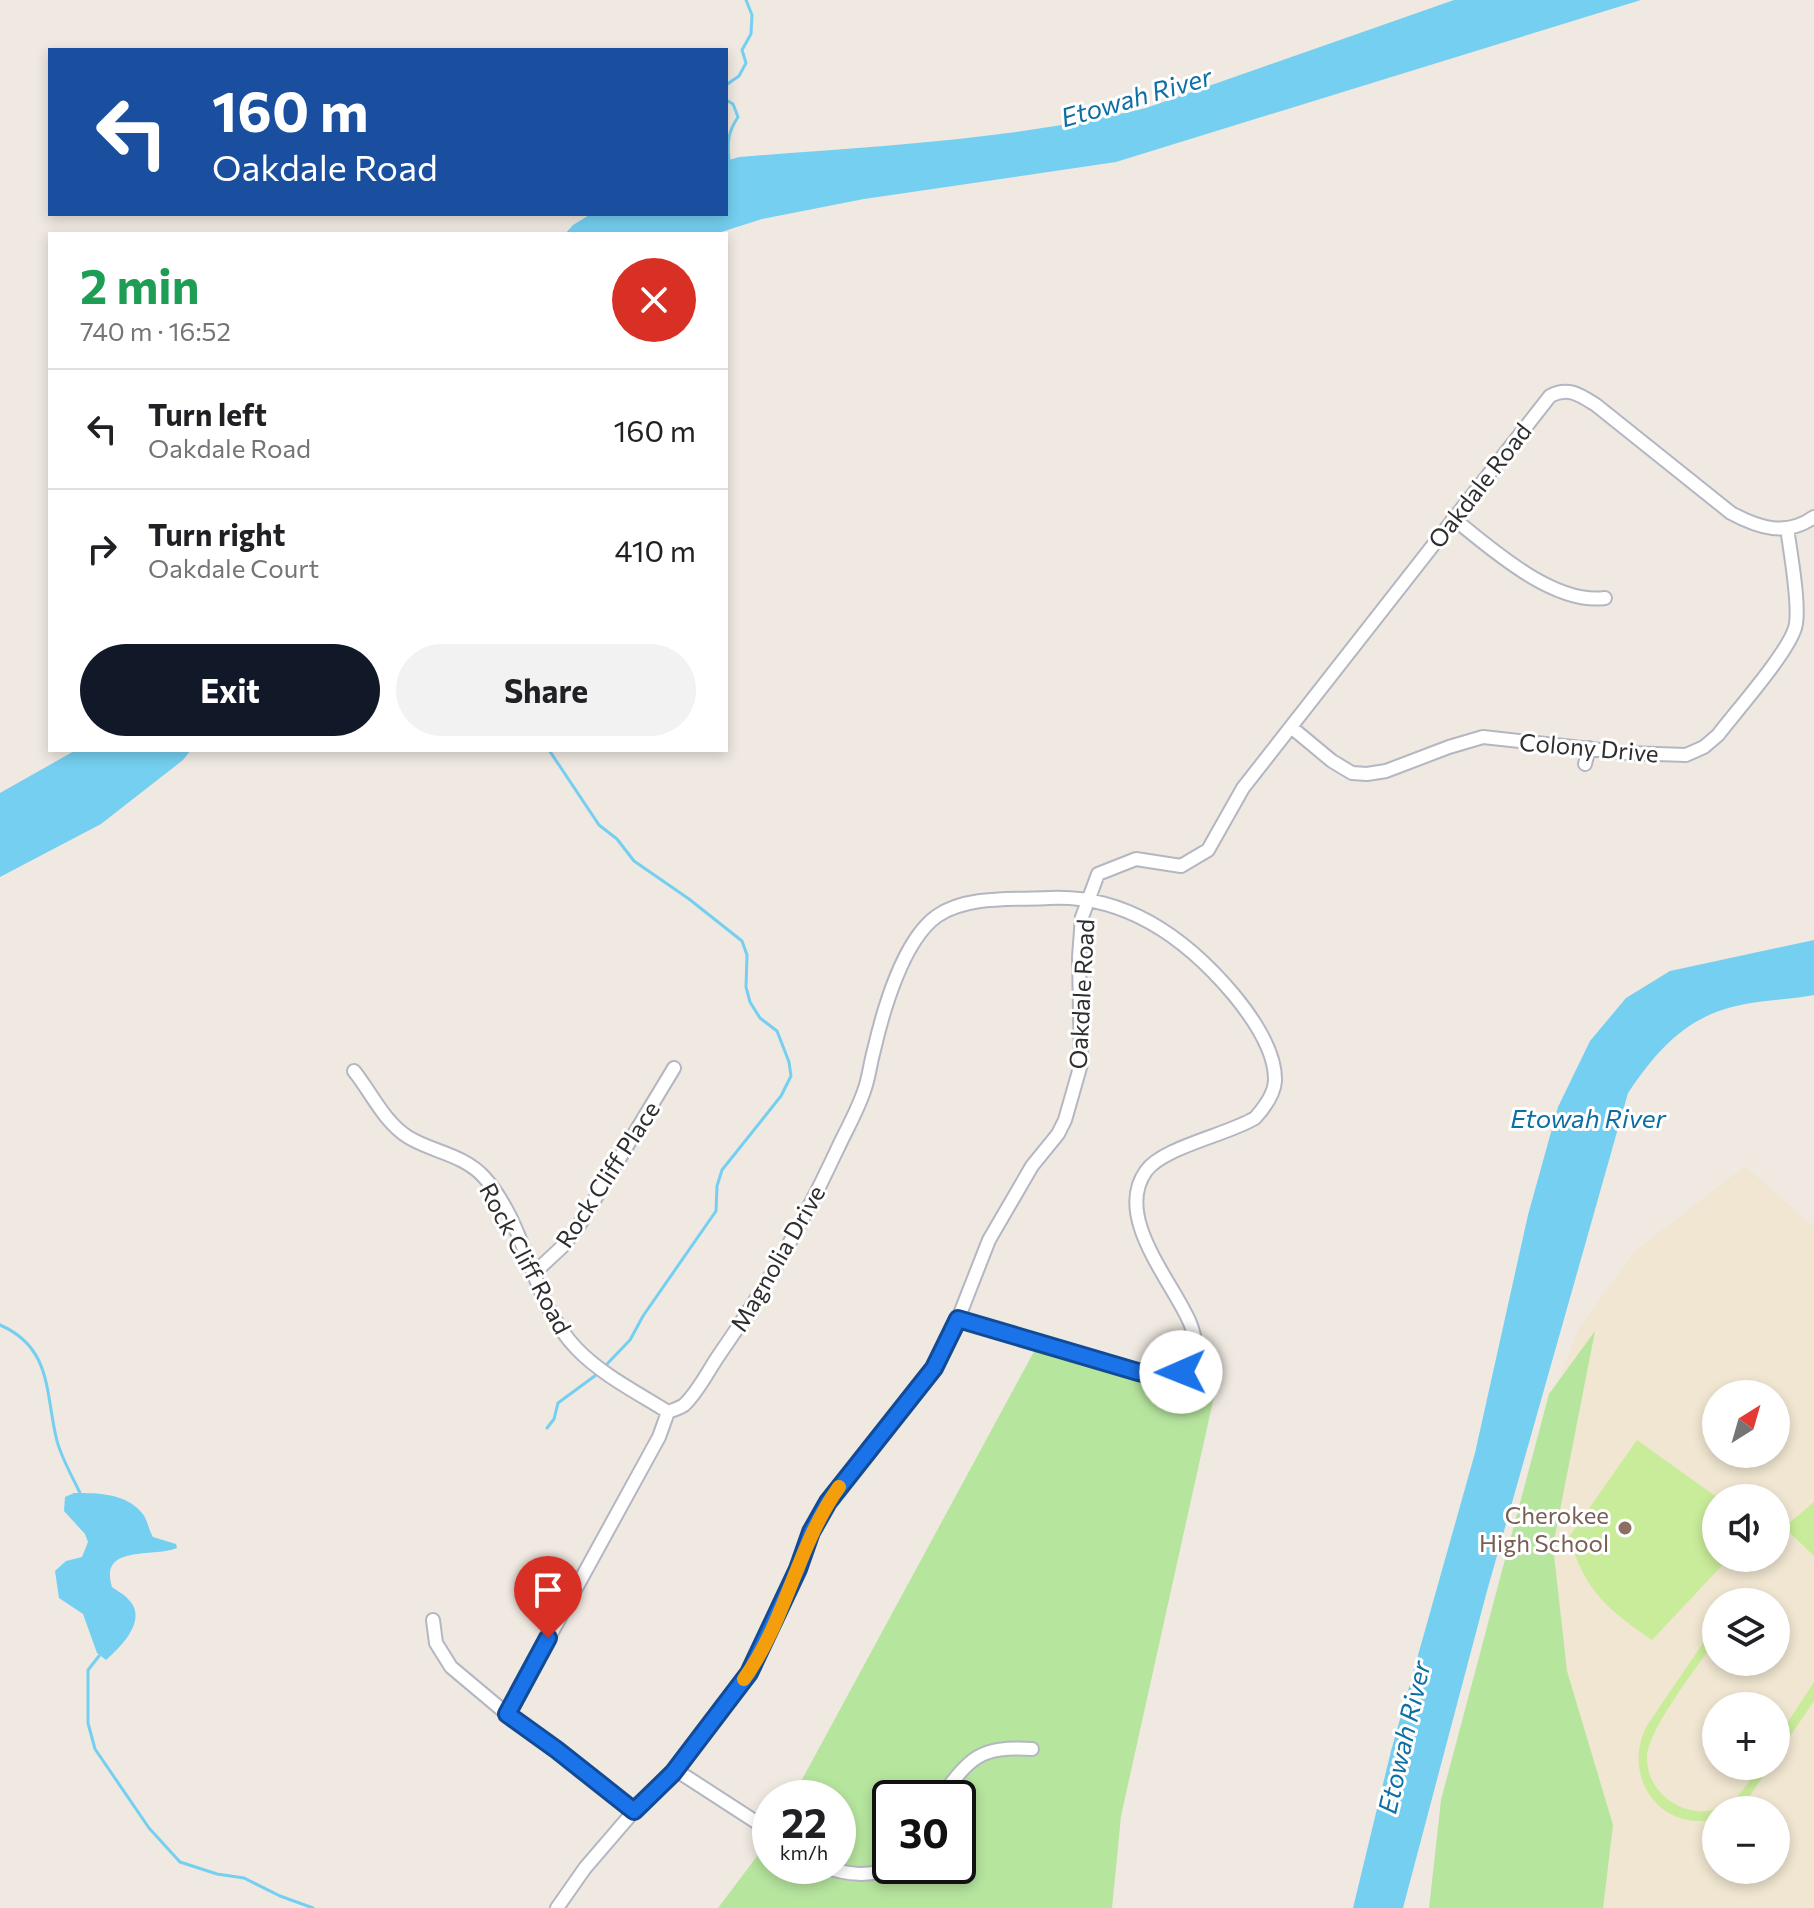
<!DOCTYPE html>
<html lang="en">
<head>
<meta charset="utf-8">
<style>
  :root { --surface:#fff; --page:#f2f2f2; --text:#202124; --muted:#757577; --line:#e0e0e0; --accent:#111827 }
  body { margin:0; font-family:Commissioner,sans-serif; background:var(--page); color:var(--text); height:100vh; display:flex; flex-direction:column; font-size:30px; white-space:nowrap }
  * { box-sizing:border-box; margin:0 }
  p { font-size:26px; color:var(--muted) }
  .icon { flex:none; width:44px; height:44px; fill:none; stroke:currentColor; stroke-width:2; stroke-linecap:round; stroke-linejoin:round }
  .map { position:relative; flex:1; overflow:hidden }
  .side { position:absolute; left:48px; top:232px; width:680px; height:520px; display:flex; flex-direction:column; background:var(--surface); border-radius:0px; box-shadow:0 4px 12px #0003 }
  .side>* { flex:none }
  .banner { position:absolute; left:48px; top:48px; width:680px; height:168px; border-radius:0px; box-shadow:0 4px 12px #0003; background:#1a4fa0; color:#fff; overflow:hidden }
  .needle { width:52px; rotate:37deg }
  .fabs { position:absolute; left:1702px; top:1380px; display:grid; gap:16px }
  .fabs a { display:grid; place-items:center; width:88px; height:88px; border-radius:50%; background:var(--surface); box-shadow:0 4px 12px #0003; font-size:40px }
  .speed { position:absolute; left:752px; top:1780px; display:flex; gap:16px; font-size:40px; font-weight:700; text-align:center }
  .speed>* { display:grid; place-content:center; width:104px; height:104px; border-radius:50%; background:var(--surface); box-shadow:0 4px 12px #0003; line-height:1 }
  .speed small { font-size:20px; font-weight:400 }
  .speed .limit { border:4px solid #111; border-radius:12px; background:#fff; color:#111 }
  .pin { position:absolute; display:grid; place-items:center; width:68px; height:68px; color:#fff; margin:-82px -34px; border-radius:50% 50% 50% 0; rotate:-45deg; box-shadow:0 0 8px #0007 }
  .pin .icon { rotate:45deg }
  .me { position:absolute; width:88px; margin:-44px; rotate:269deg; stroke-linejoin:round; filter:drop-shadow(0 0 6px #0008) }
  .turn { display:flex; align-items:center; gap:28px; height:168px; padding:0 32px; font-size:36px }
  .turn .icon { width:104px; height:104px; stroke-width:2.5 }
  .turn b { display:block; font-size:56px; line-height:68px }
  .round { display:grid; place-items:center; flex:none; width:84px; height:84px; border-radius:42px; background:var(--page) }
  .headline { display:flex; align-items:center; justify-content:space-between; height:136px; padding:0 32px }
  h1 { font-size:48px; font-weight:700; line-height:60px; color:#1e9e55 }
  .primary-button { display:flex; gap:16px; margin-top:auto; padding:16px 32px }
  .primary-button a { flex:1; height:92px; border-radius:48px; background:var(--accent); color:#fff; font-size:32px; font-weight:700; line-height:92px; text-align:center }
  .primary-button a+a { background:var(--page); color:var(--text) }
  ul { padding:0; list-style:none }
  li { display:flex; align-items:center; gap:24px; height:120px; padding:0 32px; border-top:2px solid var(--line) }
  li div { flex:1 }
  li b { display:block; font-size:30px }
  li em { font-style:normal }
  .map>svg:first-child { display:block }
  .education { fill:#f0e6d1; fill-rule:evenodd }
  .green { fill:#b6e59e; fill-rule:evenodd }
  .pitch { fill:#c9ec9a }
  .water { fill:#75cff0 }
  .lines { fill:none; stroke-linecap:round; stroke-linejoin:round }
  .stream { stroke:#75cff0; stroke-width:3 }
  .minor-casing { stroke:#b4b7c1; stroke-width:16 }
  .minor { stroke:#fff; stroke-width:12 }
  .route-casing { stroke:#114b97; stroke-width:20 }
  .route { stroke:#1a73e8; stroke-width:14 }
  .slow { stroke:#f59e0b; stroke-width:14 }
  .education-dot { fill:#8d6e63; stroke:#fff; stroke-width:3 }
  .labels { text-anchor:middle; dominant-baseline:central; stroke-width:6; stroke-linejoin:round; paint-order:stroke }
  .street-label { font-size:24px; fill:#2e2e2e; stroke:#fff }
  .education-label { font-size:24px; fill:#785e54; stroke:#fff; text-anchor:end }
  .water-label { font-size:26px; font-style:italic; fill:#0d6fa3; stroke:#fff }
</style>
</head>
<body>
<div class="map">
<svg width="1814" height="1908" viewBox="0 0 1814 1908">
  <rect width="100%" height="100%" fill="#efe9e1"/>
  <path class="education" d="M1745,1166L1814,1227V1908H1603L1613,1825L1521,1635L1550,1401L1578,1330L1634,1252ZM1716,1394H1776V1454H1716ZM1716,1498H1776V1558H1716ZM1716,1602H1776V1662H1716ZM1716,1706H1776V1766H1716ZM1716,1810H1776V1870H1716Z"/>
  <path class="green" d="M1595,1331L1553,1546L1567,1671L1613,1825L1603,1908H1429L1441,1800L1549,1394Z
    M1043,1335L1215,1392L1121,1816L1112,1908H718L770,1839V1866H838V1798H792ZM890,1798H958V1866H890Z"/>
  <path class="pitch" d="M1637,1440L1718,1498L1716,1558H1729L1652,1640C1608,1610 1585,1591 1569,1537Z
    M1814,1502V1556L1790,1533L1789,1523Z
    M1716,1624V1639C1699,1665 1648,1729 1647,1757C1646,1797 1693,1825 1727,1804C1742,1795 1750,1780 1759,1766H1770L1751,1794L1735,1810H1716V1819C1658,1833 1620,1773 1648,1724Z
    M1814,1682V1701L1776,1757V1740Z"/>
  <path class="water" d="M1454,0H1641L1116,162L864,199L762,219L715,234H565L573,225L591,214H726V161L739,157C874,146 1014,140 1146,108Z
    M76,750H191L183,760L101,824L0,877V793Z
    M1814,940V995C1787,1000 1759,1000 1732,1007C1684,1019 1655,1053 1628,1093L1487,1591L1403,1908H1353L1391,1751L1475,1453L1528,1215L1558,1107L1590,1041L1626,998L1670,971Z
    M74,1493C97,1493 126,1493 142,1513C148,1520 148,1529 153,1537L176,1544L177,1548C152,1558 99,1544 112,1587C117,1591 124,1594 128,1599C149,1619 121,1647 106,1660L97,1653L83,1614L59,1598L55,1571L66,1561L82,1557L88,1542L85,1534L64,1511L65,1497Z"/>
  <g class="lines">
    <path class="stream" d="M726,88V85L739,76L746,63L742,50L751,34L752,15L746,0
      M726,100L733,104L738,117C728,132 727,142 729,160
      M549,750L599,825L617,839L634,861L689,899L742,941L747,955L746,987L750,1002L760,1018L777,1031L789,1062L791,1076L781,1096L722,1170L717,1186L716,1211L643,1316L630,1340L607,1364
      M0,1325C53,1348 45,1394 57,1441C62,1459 72,1476 80,1493
      M547,1428L554,1419L558,1403L596,1375
      M99,1656L88,1670V1723L95,1749L149,1828L180,1862L217,1874L244,1878L280,1896L313,1908"/>
    <defs>
      <path id="minor" d="M1453,518C1491,549 1554,605 1605,598
        M1291,727L1332,761L1352,773L1367,774L1386,771L1449,747L1483,737L1627,753L1686,755L1704,747L1718,735C1737,710 1787,654 1795,628C1801,609 1790,550 1787,528
        M1585,764L1589,748
        M354,1071C371,1092 384,1122 408,1137C432,1152 463,1154 484,1177C528,1226 531,1302 577,1349C602,1375 638,1393 668,1412
        M534,1273L563,1246L578,1227L674,1068
        M433,1620L436,1643L451,1667L507,1714L535,1733L634,1811
        M507,1714L659,1437L668,1412C673,1410 680,1408 684,1405C698,1392 708,1371 719,1355C764,1291 803,1223 836,1152C845,1132 857,1112 864,1091C869,1078 870,1064 874,1050C883,1011 903,940 937,916C967,895 1014,900 1049,898C1126,894 1187,939 1234,995C1252,1017 1276,1051 1275,1081C1274,1095 1264,1108 1255,1118C1227,1135 1163,1147 1146,1171C1113,1217 1173,1282 1190,1323C1203,1354 1188,1376 1156,1376L958,1319
        M673,1773L682,1774L770,1831
        M940,1798C971,1757 979,1746 1032,1749
        M822,1866C847,1875 871,1878 895,1866
        M557,1908L585,1868L634,1811L673,1773L749,1673L798,1569L811,1532L828,1502L934,1368L958,1319L989,1240L1032,1166L1058,1134L1065,1120L1081,1064L1079,957L1082,917L1098,874L1136,859L1181,866L1208,850L1243,788L1550,396C1568,386 1580,395 1596,405L1731,513C1759,528 1786,537 1814,517"/>
    </defs>
    <use href="#minor" class="minor-casing"/>
    <use href="#minor" class="minor"/>
  </g>
  <g class="lines">
    <defs>
      <path id="route" d="M548,1638L507,1714L557,1750L634,1811L673,1773L749,1673L798,1569L811,1532L828,1502L934,1368L958,1319L1138,1372L1156,1376L1181,1372"/>
    </defs>
    <use href="#route" class="route-casing"/>
    <use href="#route" class="route"/>
    <path class="slow" d="M744,1679C786,1621 797,1546 839,1487"/>
  </g>
  <circle class="education-dot" cx="1625" cy="1528" r="8"/>
  <g class="labels">
    <g class="street-label">
      <text transform="translate(1479 485) rotate(-52)">Oakdale Road</text>
      <text transform="translate(1589 747) rotate(5)">Colony Drive</text>
      <text transform="translate(1081 994) rotate(-87)">Oakdale Road</text>
      <text transform="translate(607 1174) rotate(-57)">Rock Cliff Place</text>
      <text transform="translate(526 1258) rotate(62)">Rock Cliff Road</text>
      <text transform="translate(777 1258) rotate(-60)">Magnolia Drive</text>
    </g>
    <g class="education-label">
      <text x="1609" y="1514">Cherokee<tspan x="1609" dy="28">High School</tspan></text>
    </g>
    <g class="water-label">
      <text transform="translate(1136 96) rotate(-16)">Etowah River</text>
      <text x="1588" y="1117">Etowah River</text>
      <text transform="translate(1403 1737) rotate(-77)">Etowah River</text>
    </g>
  </g>
</svg>
<div class="fabs">
<a><svg class="needle" viewBox="-14 -14 28 28"><path d="M0-13l5 13h-10z" fill="#e53935"/><path d="M0 13l5-13h-10z" fill="#757577"/></svg></a>
<a><svg class="icon" aria-label="sound" viewBox="0 0 24 24"><path d="M4 9h4l5-4v14l-5-4H4zM17 9q2 3 0 6"/></svg></a>
<a><svg class="icon" aria-label="layers" viewBox="0 0 24 24"><path d="M12 4l9 5-9 5-9-5zM3 14l9 5 9-5"/></svg></a>
<a>+</a>
<a>−</a>
</div>
<div class="speed"><div>22<small>km/h</small></div><div class="limit">30</div></div>
<div class="pin" style="left:548px;top:1638px;background:#d93025"><svg class="icon" aria-label="arrive" viewBox="0 0 24 24"><path d="M6 21V4h12l-3 4 3 4H6"/></svg></div>
<svg class="me" style="left:1181px;top:1372px" viewBox="-20 -20 40 40"><circle r="19" fill="#fff"/><path d="M0-13L10 11 0 6-10 11z" fill="#1a73e8"/></svg>
<div class="banner">
<div class="turn"><svg class="icon" aria-label="left" viewBox="0 0 24 24"><path d="M17 20v-9H6M10 6l-5 5 5 5"/></svg><div><b>160 m</b>Oakdale Road</div></div>
</div>
<section class="side">
<div class="headline"><div><h1>2 min</h1><p>740 m · 16:52</p></div><a class="round" style="background:#d93025;color:#fff"><svg class="icon" aria-label="close" viewBox="0 0 24 24"><path d="M6 6l12 12M18 6L6 18"/></svg></a></div>
<ul>
<li><svg class="icon" aria-label="left" viewBox="0 0 24 24"><path d="M17 20v-9H6M10 6l-5 5 5 5"/></svg><div><b>Turn left</b><p>Oakdale Road</p></div><em>160 m</em></li>
<li><svg class="icon" aria-label="right" viewBox="0 0 24 24"><path d="M7 20v-9h11M14 6l5 5-5 5"/></svg><div><b>Turn right</b><p>Oakdale Court</p></div><em>410 m</em></li>
</ul>
<div class="primary-button"><a>Exit</a><a>Share</a></div>
</section>
</div>
</body>
</html>
